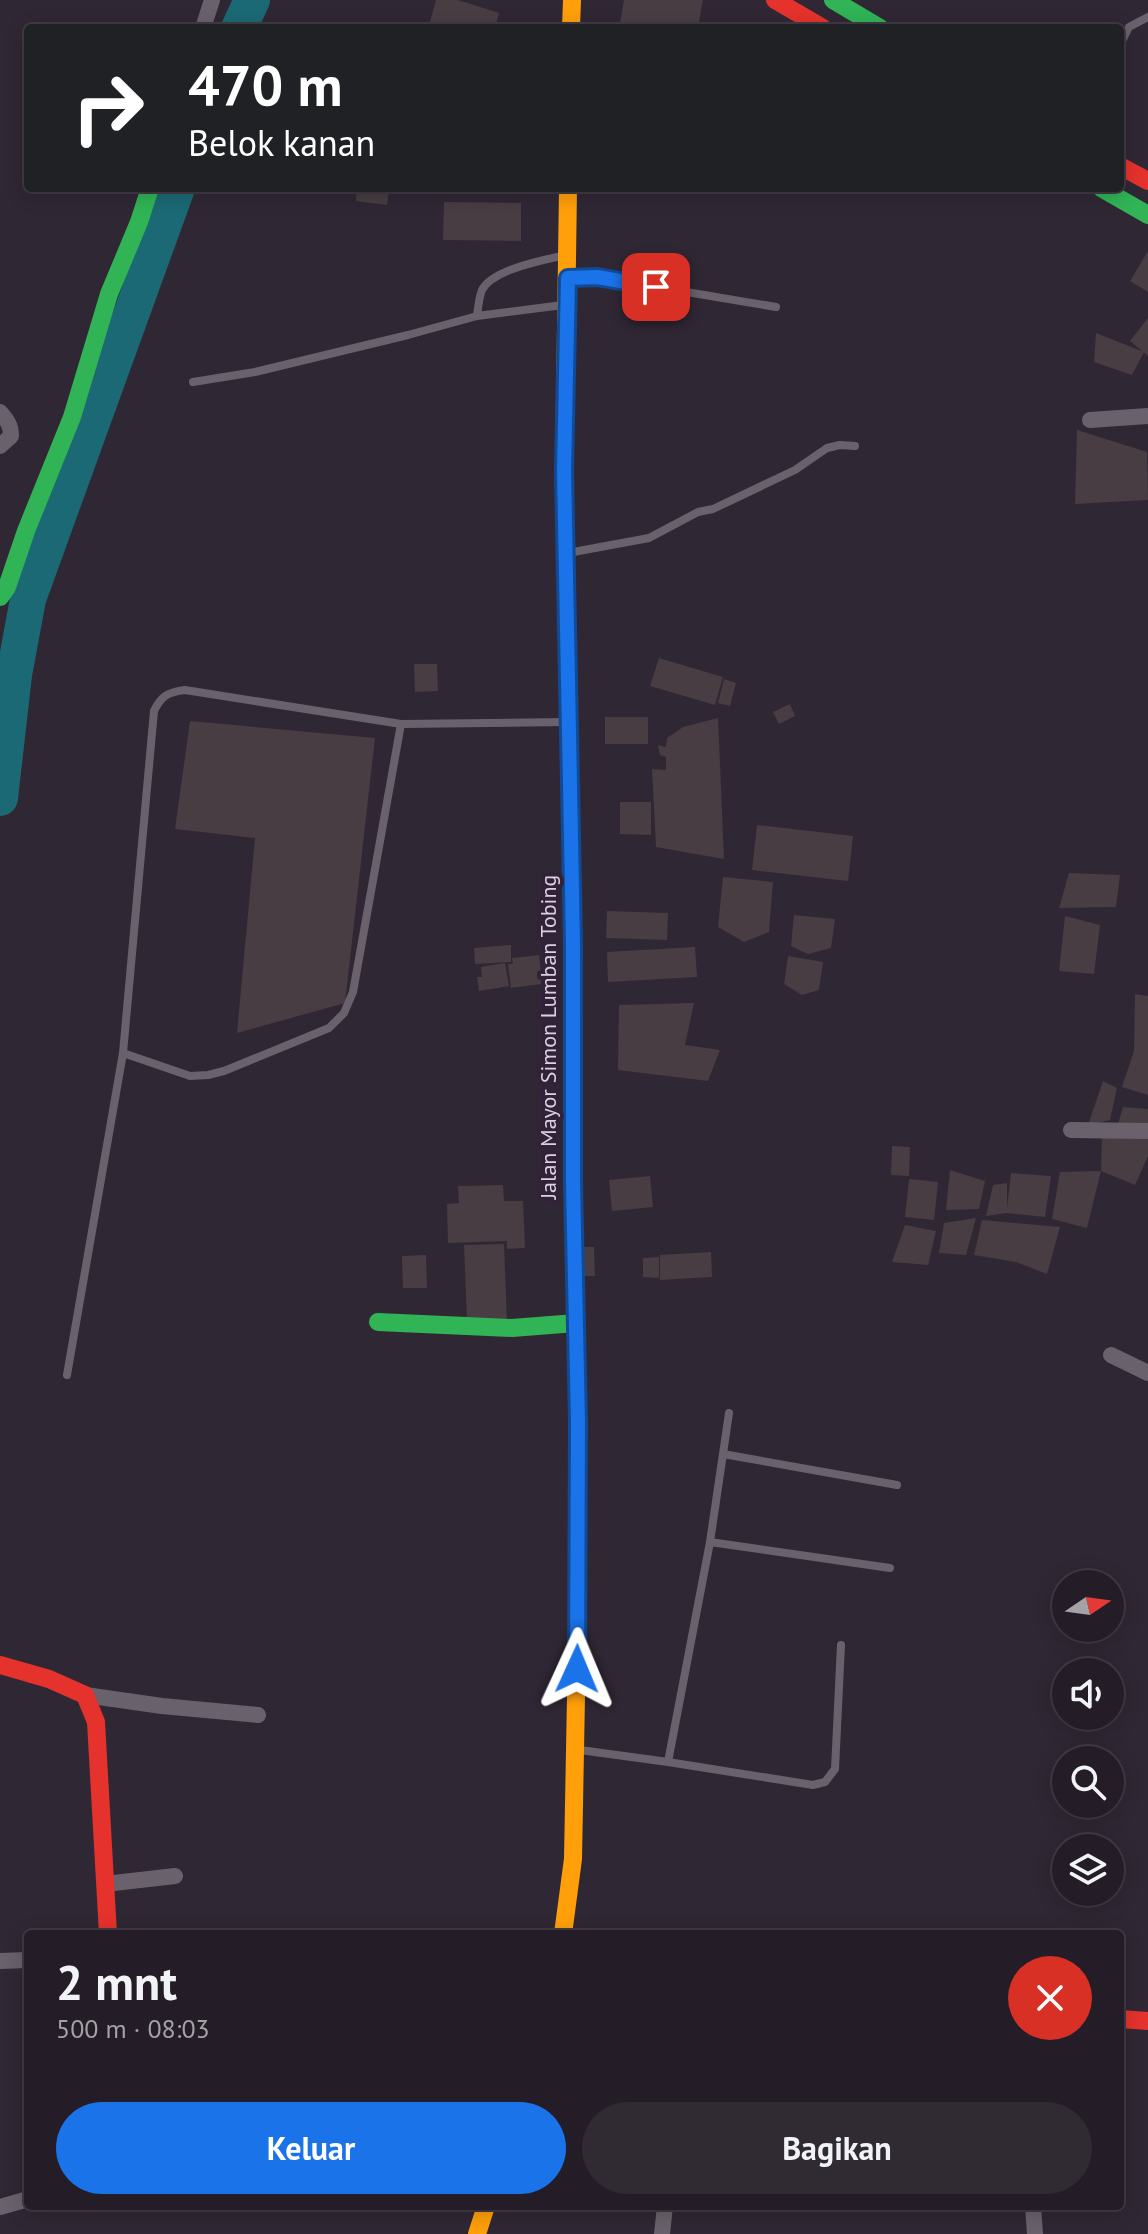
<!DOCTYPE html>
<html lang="id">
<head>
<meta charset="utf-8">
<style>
  :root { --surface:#241d27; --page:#302a33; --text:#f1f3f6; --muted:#a3a2a7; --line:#413b44; --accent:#1a73e8 }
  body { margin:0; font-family:"PT Sans",sans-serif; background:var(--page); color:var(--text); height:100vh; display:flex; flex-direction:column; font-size:30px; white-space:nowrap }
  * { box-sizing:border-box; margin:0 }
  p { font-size:26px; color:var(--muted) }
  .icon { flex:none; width:44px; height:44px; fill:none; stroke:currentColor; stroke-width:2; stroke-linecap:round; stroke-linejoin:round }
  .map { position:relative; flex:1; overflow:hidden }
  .panel { position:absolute; left:24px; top:1930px; width:1100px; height:280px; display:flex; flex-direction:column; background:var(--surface); border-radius:8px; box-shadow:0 4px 20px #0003,0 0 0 2px var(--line) }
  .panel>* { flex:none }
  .guide { position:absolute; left:24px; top:24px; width:1100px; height:168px; border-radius:8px; box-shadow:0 4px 20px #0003,0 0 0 2px var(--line); background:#202124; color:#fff; overflow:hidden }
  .needle { width:52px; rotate:77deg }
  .fabs { position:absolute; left:1052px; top:1570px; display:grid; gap:16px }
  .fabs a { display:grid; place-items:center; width:72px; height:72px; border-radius:50%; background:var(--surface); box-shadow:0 4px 20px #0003,0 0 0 2px var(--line); font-size:40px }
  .pin { position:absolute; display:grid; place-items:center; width:68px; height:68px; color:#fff; margin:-34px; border-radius:16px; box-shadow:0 4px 12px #0006 }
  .me { position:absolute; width:88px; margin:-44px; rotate:1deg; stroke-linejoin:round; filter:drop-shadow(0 0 6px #0008) }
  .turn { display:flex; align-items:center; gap:28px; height:168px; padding:0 32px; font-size:36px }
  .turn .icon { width:104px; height:104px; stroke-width:2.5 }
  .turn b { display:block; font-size:56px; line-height:68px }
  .round { display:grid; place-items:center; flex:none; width:84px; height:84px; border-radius:42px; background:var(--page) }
  .headline { display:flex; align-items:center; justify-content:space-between; height:136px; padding:0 32px }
  h1 { font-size:48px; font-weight:600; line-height:60px }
  .button { display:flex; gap:16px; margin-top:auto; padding:16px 32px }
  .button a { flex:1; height:92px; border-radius:48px; background:var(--accent); color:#fff; font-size:32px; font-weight:600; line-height:92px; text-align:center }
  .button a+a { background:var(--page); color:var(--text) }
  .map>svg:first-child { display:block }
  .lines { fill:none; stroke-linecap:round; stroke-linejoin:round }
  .river { stroke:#1b6974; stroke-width:36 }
  .building { fill:#473d42 }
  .lane { stroke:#69626c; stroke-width:8 }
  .street { stroke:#69626c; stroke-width:16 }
  .fast { stroke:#30b455; stroke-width:18 }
  .slow { stroke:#ff9f0a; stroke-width:18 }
  .jam { stroke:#e5322d; stroke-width:18 }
  .route-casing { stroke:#114b97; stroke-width:20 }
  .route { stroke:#1a73e8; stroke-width:14 }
  .labels { text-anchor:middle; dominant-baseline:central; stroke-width:8; stroke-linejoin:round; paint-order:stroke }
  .street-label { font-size:22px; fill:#dad0df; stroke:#322239 }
</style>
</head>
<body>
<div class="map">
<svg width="1148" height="2234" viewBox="0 0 1148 2234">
  <rect width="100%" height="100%" fill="#302734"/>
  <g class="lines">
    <path class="river" d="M239,28L252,0
      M0,798L14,675L28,599L177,188"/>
  </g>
  <path class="building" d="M436,0H458L499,13L495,28H439L429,25Z
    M624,0H703L698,28H619Z
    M357,188H389L387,205L356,201Z
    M444,202L521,203V241L443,240Z
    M1148,251V292L1130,281Z
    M1148,318V356L1130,341Z
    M1096,333L1144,352L1132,375L1094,362Z
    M1077,430L1147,452L1148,500L1075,504Z
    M659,658L723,677L715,705L650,686Z
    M414,664H437L438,691L415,692Z
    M724,679L736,683L730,706L718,703Z
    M790,704L795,716L779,724L773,712Z
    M605,717H648V744H605Z
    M718,718L724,859L656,847L652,769L666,770V757L660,755L658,745L666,747L667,738L683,727Z
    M190,721L375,738L345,1003L237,1033L255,838L175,829Z
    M620,802H651V835L620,834Z
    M757,825L853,836L848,881L752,870Z
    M1069,873L1120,875L1116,907L1059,908Z
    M723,877L773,882L769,932L744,942L718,927Z
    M607,911L668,913L667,940L606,938Z
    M794,915L835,919L831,948L808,954L791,946Z
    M1065,916L1100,925L1094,974L1059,971Z
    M511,945V962L475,964L474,948Z
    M695,947L697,977L608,982L607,952Z
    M539,955L542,984L511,988L508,964H513L512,958Z
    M788,956L823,962L819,990L802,995L784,984Z
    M505,963L509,986L479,991L477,977H482L481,967Z
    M1135,994L1148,996V1095L1122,1087L1134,1051Z
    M694,1003L685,1045L720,1050L708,1081L618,1070L619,1005Z
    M1103,1081L1117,1088L1110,1120L1088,1125Z
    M1123,1107L1148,1109V1131H1116Z
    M1102,1137H1148V1156L1135,1185L1101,1171L1087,1228L1052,1219L1060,1172L1101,1171Z
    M892,1146L910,1147L909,1176L891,1175Z
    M950,1170L985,1181L979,1209L946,1210Z
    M1011,1173L1051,1176L1045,1217L1006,1213L986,1216L993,1185L1007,1183V1208Z
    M650,1176L653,1207L612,1211L609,1180Z
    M909,1179L938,1182L934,1220L905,1217Z
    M503,1185L504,1201H523L525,1248L507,1249V1241L448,1243L447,1204L459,1203L458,1186Z
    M976,1218L966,1255L939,1253L944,1223Z
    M982,1220L1060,1227L1047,1274L1016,1262L974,1255Z
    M905,1225L936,1231L928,1265L892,1262Z
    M504,1244L507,1320L467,1321L464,1245Z
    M579,1247H594L595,1276H580Z
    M711,1252L712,1277L660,1280V1255Z
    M426,1255L427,1288H403L402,1256Z
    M659,1257V1278L643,1277V1258Z"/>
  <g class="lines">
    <path class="lane" d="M1120,45L1129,27L1148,17
      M569,278L597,277L776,307
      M477,316C478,308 479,297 482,290C493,269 544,260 566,255
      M193,382L255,372L408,335L477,316L563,305
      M568,553L649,538L698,512L713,509L795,470L827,448L840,445L855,446
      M123,1053L190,1076L208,1075L224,1071L329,1028L344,1013L353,992L401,724
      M67,1375L123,1053L154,711C161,696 168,692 185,690L401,724L567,722
      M723,1454L897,1485
      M710,1542L890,1568
      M580,1750L668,1762L813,1785L825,1782L835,1769L841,1645
      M668,1762L710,1542L729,1413"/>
    <path class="street" d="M203,28L212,0
      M0,412C7,420 11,425 11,436L0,446
      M1090,420L1148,416
      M1071,1130L1148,1131
      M1111,1355L1148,1373
      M85,1695L162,1706L258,1715
      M105,1884L175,1876
      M0,1961L28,1960
      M1033,2206L1035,2234
      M0,2207L28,2199
      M662,2234L665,2206"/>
    <path class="fast" d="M833,0L880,28
      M1101,188L1148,215
      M0,597L7,587L26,531L72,417L109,294L139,222L150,188
      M378,1322L512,1328L576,1323"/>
    <path class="slow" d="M571,28L572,0
      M568,188L564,470L572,894
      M563,1934L573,1859L577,1642L578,1422L574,1244
      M477,2234L486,2206"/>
    <path class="jam" d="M775,0L823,28
      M1120,166L1148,181
      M572,894L574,1244
      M0,1665L49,1679L85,1695L96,1722L108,1934
      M1120,2019L1148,2021"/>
  </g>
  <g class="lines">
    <defs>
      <path id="route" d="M577,1669L578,1422L573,1183V943L564,470L568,278L597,277L656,287"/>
    </defs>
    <use href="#route" class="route-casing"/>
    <use href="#route" class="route"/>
  </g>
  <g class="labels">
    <g class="street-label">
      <text transform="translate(548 1037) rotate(-90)">Jalan Mayor Simon Lumban Tobing</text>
    </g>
  </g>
</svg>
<div class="fabs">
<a><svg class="needle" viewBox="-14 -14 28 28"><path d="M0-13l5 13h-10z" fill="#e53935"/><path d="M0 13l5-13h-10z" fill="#a3a2a7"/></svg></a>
<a><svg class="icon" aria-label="sound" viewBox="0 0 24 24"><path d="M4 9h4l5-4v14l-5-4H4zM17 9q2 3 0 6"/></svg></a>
<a><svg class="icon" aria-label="search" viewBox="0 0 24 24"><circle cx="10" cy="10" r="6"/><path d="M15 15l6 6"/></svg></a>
<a><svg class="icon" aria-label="layers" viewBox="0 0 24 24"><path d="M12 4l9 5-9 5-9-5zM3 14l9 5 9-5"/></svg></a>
</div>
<div class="pin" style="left:656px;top:287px;background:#d93025"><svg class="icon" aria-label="arrive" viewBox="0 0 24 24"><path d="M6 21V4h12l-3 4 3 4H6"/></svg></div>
<svg class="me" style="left:577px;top:1669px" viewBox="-20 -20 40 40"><path d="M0-17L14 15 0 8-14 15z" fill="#1a73e8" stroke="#fff" stroke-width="4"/></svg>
<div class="guide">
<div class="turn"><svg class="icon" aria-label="right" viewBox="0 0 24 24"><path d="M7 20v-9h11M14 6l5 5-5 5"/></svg><div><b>470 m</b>Belok kanan</div></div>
</div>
<section class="panel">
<div class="headline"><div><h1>2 mnt</h1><p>500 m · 08:03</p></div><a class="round" style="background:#d93025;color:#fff"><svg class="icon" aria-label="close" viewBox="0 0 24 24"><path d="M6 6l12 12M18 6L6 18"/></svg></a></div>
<div class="button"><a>Keluar</a><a>Bagikan</a></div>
</section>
</div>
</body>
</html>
